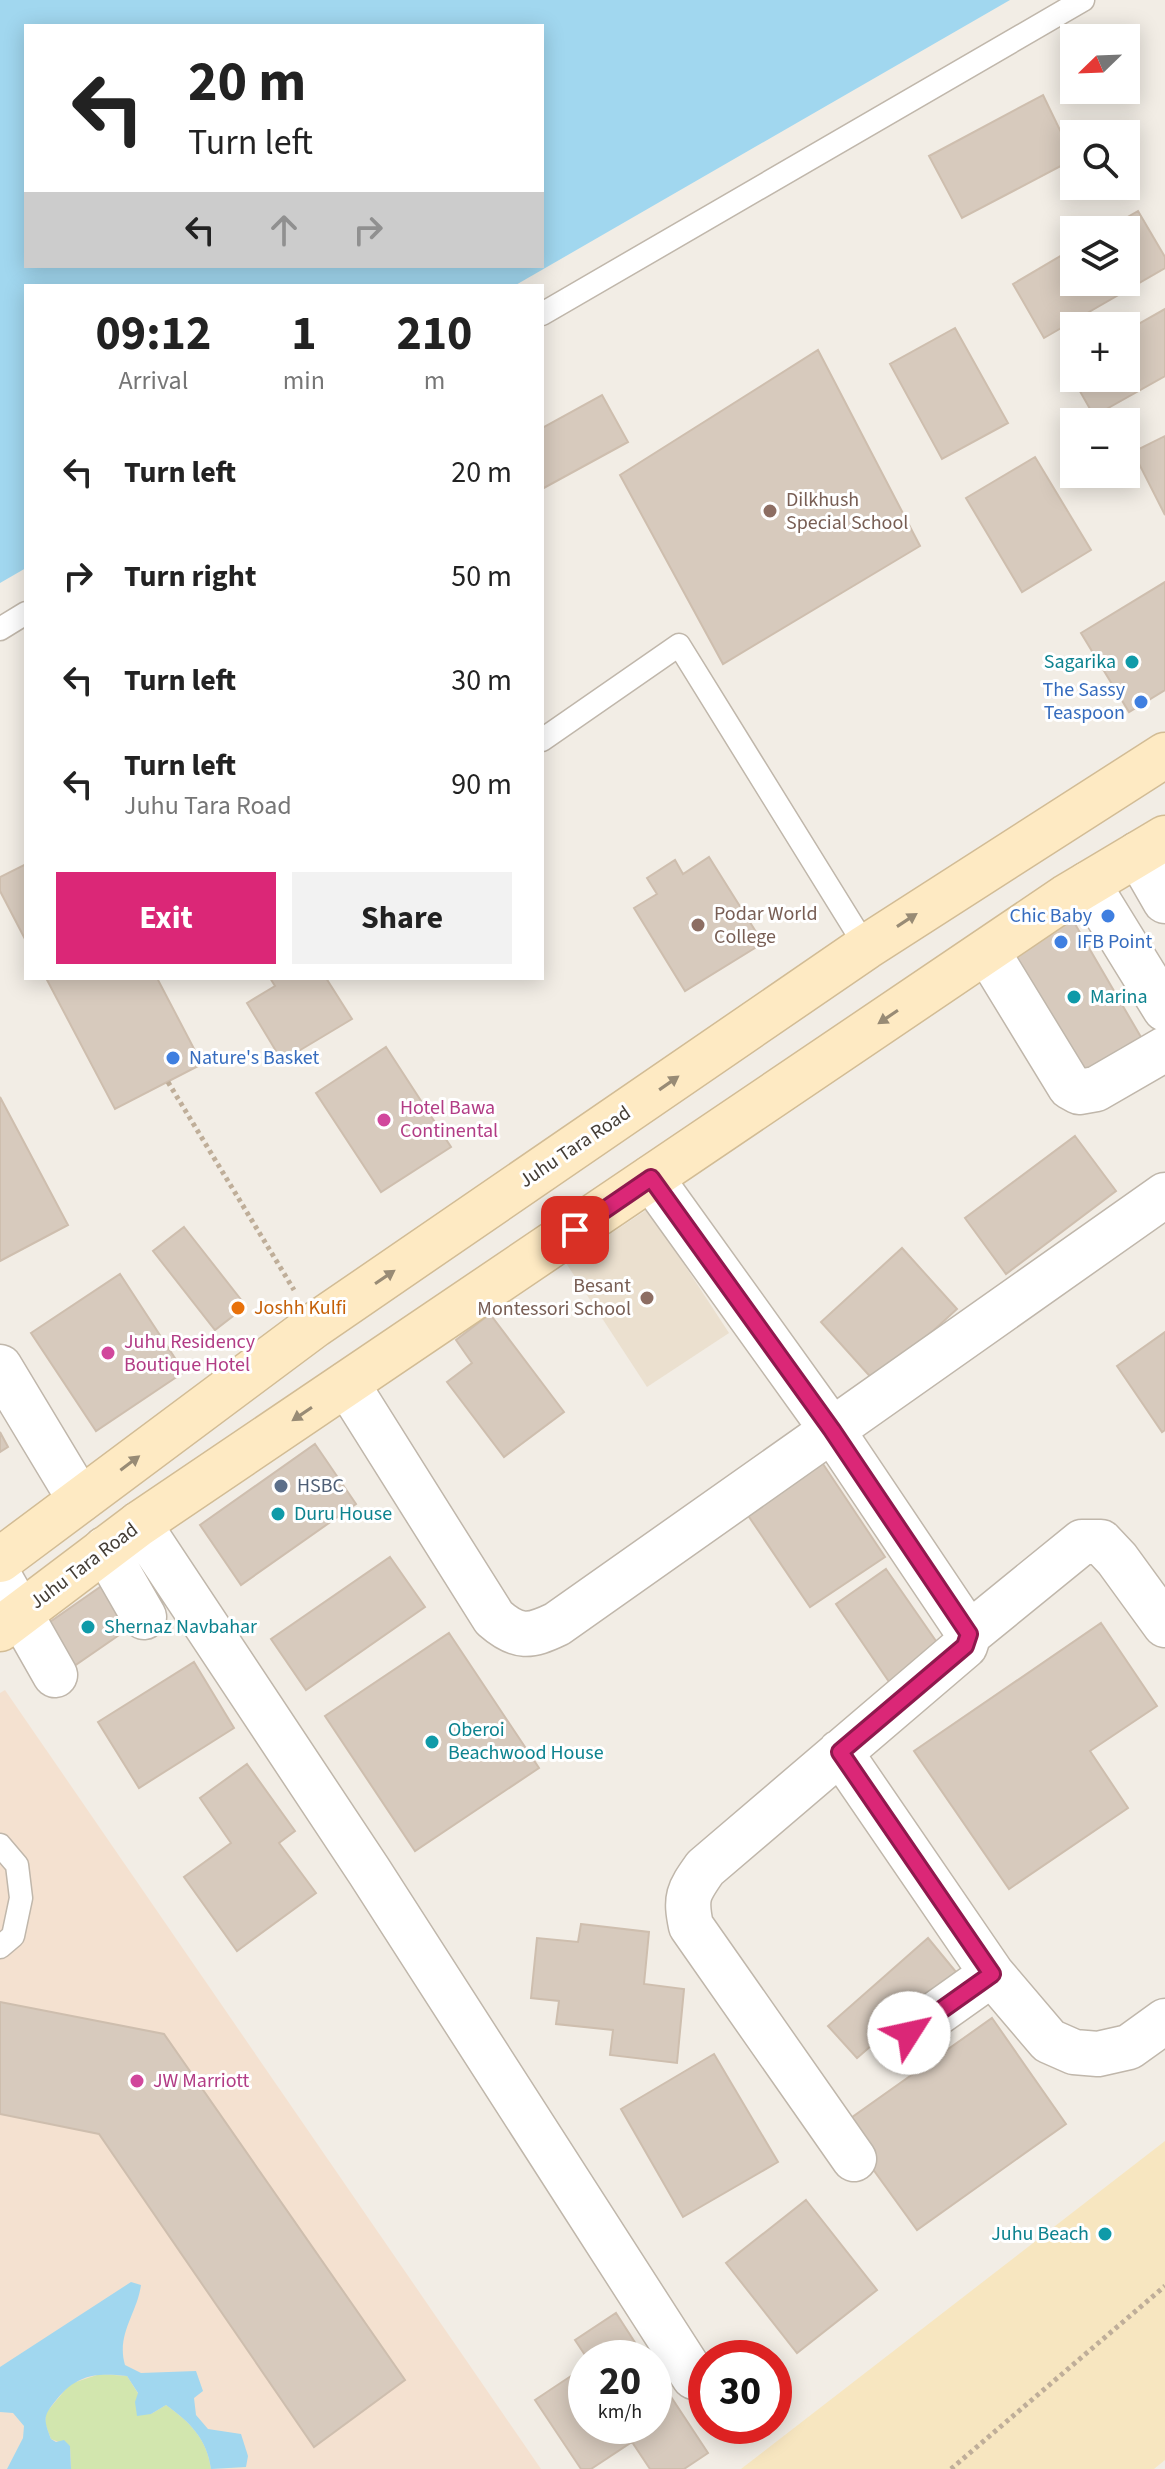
<!DOCTYPE html>
<html lang="en">
<head>
<meta charset="utf-8">
<style>
  :root { --surface:#fff; --page:#f2f2f2; --text:#222; --muted:#767676; --accent:#db2777 }
  body { margin:0; font-family:"Source Sans 3",sans-serif; background:var(--page); color:var(--text); height:100vh; display:flex; flex-direction:column; font-size:30px; white-space:nowrap }
  * { box-sizing:border-box; margin:0 }
  p { font-size:26px; color:var(--muted) }
  .icon { flex:none; width:44px; height:44px; fill:none; stroke:currentColor; stroke-width:2; stroke-linecap:round; stroke-linejoin:round }
  .map { position:relative; flex:1; overflow:hidden }
  .panel { position:absolute; left:24px; top:284px; width:520px; height:696px; display:flex; flex-direction:column; background:var(--surface); border-radius:0px; box-shadow:0 4px 20px #0003 }
  .panel>* { flex:none }
  .banner { position:absolute; left:24px; top:24px; width:520px; height:244px; border-radius:0px; box-shadow:0 4px 20px #0003; background:#fff; color:var(--text); overflow:hidden }
  .needle { width:52px; rotate:247deg }
  .fabs { position:absolute; left:1060px; top:24px; display:grid; gap:16px }
  .fabs a { display:grid; place-items:center; width:80px; height:80px; border-radius:0px; background:var(--surface); box-shadow:0 4px 20px #0003; font-size:40px }
  .speed { position:absolute; left:568px; top:2340px; display:flex; gap:16px; font-size:40px; font-weight:700; text-align:center }
  .speed>* { display:grid; place-content:center; width:104px; height:104px; border-radius:50%; background:var(--surface); box-shadow:0 4px 20px #0003; line-height:1 }
  .speed small { font-size:20px; font-weight:400 }
  .speed .limit { border:12px solid #d22; background:#fff; color:#111 }
  .pin { position:absolute; display:grid; place-items:center; width:68px; height:68px; color:#fff; margin:-34px; border-radius:16px; box-shadow:0 4px 12px #0006 }
  .me { position:absolute; width:88px; margin:-44px; rotate:55deg; stroke-linejoin:round; filter:drop-shadow(0 0 6px #0008) }
  .turn { display:flex; align-items:center; gap:28px; height:168px; padding:0 32px; font-size:36px }
  .turn .icon { width:104px; height:104px; stroke-width:2.5 }
  .turn b { display:block; font-size:56px; line-height:68px }
  .lanes { display:flex; align-items:center; height:76px; padding:0 32px; background:#0003; justify-content:center; gap:40px; direction:ltr }
  .lanes .off { opacity:.35 }
  .eta { display:flex; justify-content:space-evenly; align-items:center; height:136px; text-align:center }
  .eta b { font-size:48px; font-weight:700; line-height:56px }
  .cta { display:flex; gap:16px; margin-top:auto; padding:16px 32px }
  .cta a { flex:1; height:92px; border-radius:0px; background:var(--accent); color:#fff; font-size:32px; font-weight:700; line-height:92px; text-align:center }
  .cta a+a { background:var(--page); color:var(--text) }
  ul { padding:0; list-style:none }
  li { display:flex; align-items:center; gap:24px; height:104px; padding:0 32px }
  li div { flex:1 }
  li b { display:block; font-size:30px }
  li em { font-style:normal }
  .map>svg:first-child { display:block }
  .commercial { fill:#f4e1d0 }
  .education { fill:#ebe0cf }
  .green { fill:#d2e6ae }
  .sand { fill:#f7e6c0 }
  .water { fill:#a1d7ef; fill-rule:evenodd }
  .building { fill:#d7cabd; stroke:#cebeae; stroke-width:2 }
  .lines { fill:none; stroke-linecap:round; stroke-linejoin:round }
  .lane-casing { stroke:#c0b7ab; stroke-width:25 }
  .street-casing { stroke:#c0b7ab; stroke-width:47 }
  .secondary-casing { stroke:#d2bc95; stroke-width:47 }
  .path { stroke:#bfae99; stroke-width:5; stroke-dasharray:4 4; stroke-linecap:butt }
  .lane { stroke:#fff; stroke-width:22 }
  .street { stroke:#fff; stroke-width:44 }
  .secondary { stroke:#feeac3; stroke-width:44 }
  .oneway { fill:#988b75 }
  .route-casing { stroke:#8e194d; stroke-width:20 }
  .route { stroke:#db2777; stroke-width:14 }
  .education-dot { fill:#8d6e63; stroke:#fff; stroke-width:3 }
  .culture-dot { fill:#0f9aa8; stroke:#fff; stroke-width:3 }
  .shop-dot { fill:#3f7fe0; stroke:#fff; stroke-width:3 }
  .hotel-dot { fill:#d1479c; stroke:#fff; stroke-width:3 }
  .food-dot { fill:#e8710a; stroke:#fff; stroke-width:3 }
  .service-dot { fill:#5c6f8a; stroke:#fff; stroke-width:3 }
  .labels { text-anchor:middle; dominant-baseline:central; stroke-width:6; stroke-linejoin:round; paint-order:stroke }
  .education-label { font-size:20px; fill:#785e54; stroke:#fff; text-anchor:start }
  .culture-label { font-size:20px; fill:#0d838f; stroke:#fff; text-anchor:start }
  .shop-label { font-size:20px; fill:#366cbe; stroke:#fff; text-anchor:end }
  .hotel-label { font-size:20px; fill:#b23c85; stroke:#fff; text-anchor:start }
  .street-label { font-size:20px; fill:#443d35; stroke:#fff }
  .food-label { font-size:20px; fill:#c56008; stroke:#fff; text-anchor:start }
  .service-label { font-size:20px; fill:#4e5e75; stroke:#fff; text-anchor:start }
</style>
</head>
<body>
<div class="map">
<svg width="1165" height="2469" viewBox="0 0 1165 2469">
  <rect width="100%" height="100%" fill="#f2ede5"/>
  <path class="commercial" d="M5,1690L541,2469H0V1693Z"/>
  <path class="education" d="M648,1209L729,1333L647,1387L566,1263Z"/>
  <path class="green" d="M100,2374L127,2376L151,2414L166,2405C190,2422 207,2439 211,2469H71L70,2446L51,2439L45,2423L46,2413L70,2384Z"/>
  <path class="sand" d="M1165,2141V2460L1154,2469H741Z"/>
  <path class="water" d="M0,0H1010L514,286H26V568L0,583ZM26,26H542V266H26Z
    M131,2282L141,2285C137,2314 116,2334 125,2365L141,2373L196,2371L203,2391L194,2398L196,2415L208,2429L241,2434L248,2456L246,2467L211,2469C207,2439 190,2422 166,2405L151,2414L137,2416L135,2402L138,2393L127,2376C96,2373 78,2374 57,2399C43,2416 43,2418 51,2439L56,2442L64,2440L70,2446L71,2469H7L23,2438L24,2426L13,2413L0,2412V2367Z"/>
  <path class="building" d="M1043,95L1074,159L962,218L929,156Z
    M1138,211L1165,257V268L1044,338L1013,284L1074,248V282H1126V230H1105Z
    M1165,309V376L1094,416L1065,365L1074,360V378H1126V331Z
    M955,328L1008,423L942,459L890,364Z
    M818,350L920,546L723,664L620,475Z
    M602,395L628,442L542,489V428Z
    M1165,436V515L1133,452Z
    M1035,457L1091,550L1022,592L966,498Z
    M1165,582V690L1129,712L1081,633Z
    M709,857L763,943L685,991L634,908L657,894L647,878L675,860L683,874Z
    M26,864V941L0,891V877Z
    M1068,912L1145,1044L1081,1082L1003,951Z
    M46,978H157L202,1064L115,1109Z
    M270,978H326L352,1019L282,1061L247,1003L275,986Z
    M386,1047L451,1147L381,1192L316,1093Z
    M0,1097L68,1225L0,1261Z
    M1075,1136L1116,1191L1006,1274L965,1218Z
    M184,1227L246,1306L215,1330L153,1251Z
    M902,1248L957,1309L876,1383L821,1322Z
    M120,1274L184,1372L96,1431L31,1333Z
    M490,1314L564,1412L504,1457L447,1382L472,1363L456,1340Z
    M1165,1332V1430L1162,1432L1117,1366Z
    M0,1432L8,1447L0,1452Z
    M315,1444L356,1504L241,1585L200,1525Z
    M821,1461L885,1557L810,1607L745,1511Z
    M390,1557L425,1607L306,1690L271,1639Z
    M886,1569L945,1654L894,1689L836,1604Z
    M113,1578L138,1622L64,1673L37,1631Z
    M1101,1623L1157,1706L1090,1751L1128,1808L1009,1889L914,1751Z
    M449,1633L539,1768L415,1851L325,1716Z
    M194,1662L234,1728L139,1788L98,1722Z
    M247,1764L295,1831L279,1843L316,1893L237,1951L184,1877L231,1843L200,1798Z
    M581,1924L649,1932L644,1984L684,1989L677,2063L610,2055L613,2030L556,2024L559,2001L531,1998L537,1938L578,1942Z
    M928,1938L956,1972L857,2058L828,2026Z
    M0,2002L164,2034L405,2380L314,2447L99,2134L0,2114Z
    M992,2018L1066,2124L917,2230L841,2125Z
    M714,2054L778,2162L683,2217L621,2109Z
    M806,2200L877,2290L797,2353L726,2263Z
    M616,2313L645,2358H587L575,2340Z
    M586,2366V2426H654V2371L708,2453L684,2469H650L632,2442L591,2469H581L535,2400Z"/>
  <g class="lines">
    <defs>
      <path id="lane" d="M542,314L1083,0
        M0,629L26,613
        M542,740L679,645L866,947
        M0,1845L17,1865L21,1898L13,1936L0,1947"/>
      <path id="street" d="M1138,854L1165,901
        M1088,884L1165,1009
        M987,951L1070,1087L1079,1092L1096,1089L1165,1049
        M651,1178L832,1430L969,1634L965,1646L705,1868C688,1892 685,1897 691,1926L854,2159
        M0,1367L80,1500
        M347,1384L494,1618C518,1639 530,1637 557,1624L1165,1195
        M139,1524L369,1871L694,2377
        M105,1549L144,1617
        M0,1578L55,1675
        M969,1634L1082,1542H1101L1117,1559L1165,1625
        M840,1752L992,1974L1049,2041L1074,2052L1098,2054L1129,2047L1165,2021
        M909,2033L992,1974"/>
      <path id="secondary" d="M0,1560L315,1325L866,947L1165,755
        M0,1629L139,1524L1066,897L1165,838"/>
    </defs>
    <use href="#lane" class="lane-casing"/>
    <use href="#street" class="street-casing"/>
    <use href="#secondary" class="secondary-casing"/>
    <path class="path" d="M168,1082L294,1290
      M951,2469L1165,2286"/>
    <use href="#lane" class="lane"/>
    <use href="#street" class="street"/>
    <use href="#secondary" class="secondary"/>
  </g>
  <defs><path id="oneway-solid" d="M-6-.8H1V-3.2L6.5 0L1 3.2V.8H-6Z" transform="scale(2)"/></defs>
  <g class="oneway">
    <use href="#oneway-solid" transform="translate(907 920) rotate(-33)"/>
    <use href="#oneway-solid" transform="translate(888 1017) rotate(146)"/>
    <use href="#oneway-solid" transform="translate(669 1083) rotate(-35)"/>
    <use href="#oneway-solid" transform="translate(385 1277) rotate(-34)"/>
    <use href="#oneway-solid" transform="translate(302 1414) rotate(146)"/>
    <use href="#oneway-solid" transform="translate(130 1463) rotate(-37)"/>
  </g>
  <g class="lines">
    <defs>
      <path id="route" d="M575,1230L651,1178L832,1430L969,1634L965,1646L840,1752L992,1974L909,2033"/>
    </defs>
    <use href="#route" class="route-casing"/>
    <use href="#route" class="route"/>
  </g>
  <g class="education-dot">
    <circle cx="770" cy="511" r="8"/>
    <circle cx="698" cy="925" r="8"/>
    <circle cx="647" cy="1298" r="8"/>
  </g>
  <g class="culture-dot">
    <circle cx="1132" cy="662" r="8"/>
    <circle cx="1074" cy="997" r="8"/>
    <circle cx="278" cy="1514" r="8"/>
    <circle cx="88" cy="1627" r="8"/>
    <circle cx="432" cy="1742" r="8"/>
    <circle cx="1105" cy="2234" r="8"/>
  </g>
  <g class="shop-dot">
    <circle cx="1141" cy="702" r="8"/>
    <circle cx="1108" cy="916" r="8"/>
    <circle cx="1061" cy="942" r="8"/>
    <circle cx="173" cy="1058" r="8"/>
  </g>
  <g class="hotel-dot">
    <circle cx="384" cy="1120" r="8"/>
    <circle cx="108" cy="1353" r="8"/>
    <circle cx="137" cy="2081" r="8"/>
  </g>
  <circle class="food-dot" cx="238" cy="1308" r="8"/>
  <circle class="service-dot" cx="281" cy="1486" r="8"/>
  <g class="labels">
    <g class="education-label">
      <text x="786" y="500">Dilkhush<tspan x="786" dy="23">Special School</tspan></text>
      <text x="714" y="914">Podar World<tspan x="714" dy="23">College</tspan></text>
      <text x="631" y="1286" text-anchor="end">Besant<tspan x="631" dy="23">Montessori School</tspan></text>
    </g>
    <g class="culture-label">
      <text x="1116" y="662" text-anchor="end">Sagarika</text>
      <text x="1090" y="997">Marina</text>
      <text x="294" y="1514">Duru House</text>
      <text x="104" y="1627">Shernaz Navbahar</text>
      <text x="448" y="1730">Oberoi<tspan x="448" dy="23">Beachwood House</tspan></text>
      <text x="1089" y="2234" text-anchor="end">Juhu Beach</text>
    </g>
    <g class="shop-label">
      <text x="1125" y="690">The Sassy<tspan x="1125" dy="23">Teaspoon</tspan></text>
      <text x="1092" y="916">Chic Baby</text>
      <text x="1077" y="942" text-anchor="start">IFB Point</text>
      <text x="189" y="1058" text-anchor="start">Nature's Basket</text>
    </g>
    <g class="hotel-label">
      <text x="400" y="1108">Hotel Bawa<tspan x="400" dy="23">Continental</tspan></text>
      <text x="124" y="1342">Juhu Residency<tspan x="124" dy="23">Boutique Hotel</tspan></text>
      <text x="153" y="2081">JW Marriott</text>
    </g>
    <g class="street-label">
      <text transform="translate(575 1147) rotate(-34)">Juhu Tara Road</text>
      <text transform="translate(84 1566) rotate(-37)">Juhu Tara Road</text>
    </g>
    <g class="food-label">
      <text x="254" y="1308">Joshh Kulfi</text>
    </g>
    <g class="service-label">
      <text x="297" y="1486">HSBC</text>
    </g>
  </g>
</svg>
<div class="fabs">
<a><svg class="needle" viewBox="-14 -14 28 28"><path d="M0-13l5 13h-10z" fill="#e53935"/><path d="M0 13l5-13h-10z" fill="#767676"/></svg></a>
<a><svg class="icon" aria-label="search" viewBox="0 0 24 24"><circle cx="10" cy="10" r="6"/><path d="M15 15l6 6"/></svg></a>
<a><svg class="icon" aria-label="layers" viewBox="0 0 24 24"><path d="M12 4l9 5-9 5-9-5zM3 14l9 5 9-5"/></svg></a>
<a>+</a>
<a>−</a>
</div>
<div class="speed"><div>20<small>km/h</small></div><div class="limit">30</div></div>
<div class="pin" style="left:575px;top:1230px;background:#d93025"><svg class="icon" aria-label="arrive" viewBox="0 0 24 24"><path d="M6 21V4h12l-3 4 3 4H6"/></svg></div>
<svg class="me" style="left:909px;top:2033px" viewBox="-20 -20 40 40"><circle r="19" fill="#fff"/><path d="M0-13L10 11 0 6-10 11z" fill="#db2777"/></svg>
<div class="banner">
<div class="turn"><svg class="icon" aria-label="left" viewBox="0 0 24 24"><path d="M17 20v-9H6M10 6l-5 5 5 5"/></svg><div><b>20 m</b>Turn left</div></div>
<div class="lanes"><svg class="icon" aria-label="left" viewBox="0 0 24 24"><path d="M17 20v-9H6M10 6l-5 5 5 5"/></svg><svg class="icon off" aria-label="ahead" viewBox="0 0 24 24"><path d="M12 20V5M6 11l6-6 6 6"/></svg><svg class="icon off" aria-label="right" viewBox="0 0 24 24"><path d="M7 20v-9h11M14 6l5 5-5 5"/></svg></div>
</div>
<section class="panel">
<div class="eta">
<div><b>09:12</b><p>Arrival</p></div>
<div><b>1</b><p>min</p></div>
<div><b>210</b><p>m</p></div>
</div>
<ul>
<li><svg class="icon" aria-label="left" viewBox="0 0 24 24"><path d="M17 20v-9H6M10 6l-5 5 5 5"/></svg><div><b>Turn left</b></div><em>20 m</em></li>
<li><svg class="icon" aria-label="right" viewBox="0 0 24 24"><path d="M7 20v-9h11M14 6l5 5-5 5"/></svg><div><b>Turn right</b></div><em>50 m</em></li>
<li><svg class="icon" aria-label="left" viewBox="0 0 24 24"><path d="M17 20v-9H6M10 6l-5 5 5 5"/></svg><div><b>Turn left</b></div><em>30 m</em></li>
<li><svg class="icon" aria-label="left" viewBox="0 0 24 24"><path d="M17 20v-9H6M10 6l-5 5 5 5"/></svg><div><b>Turn left</b><p>Juhu Tara Road</p></div><em>90 m</em></li>
</ul>
<div class="cta"><a>Exit</a><a>Share</a></div>
</section>
</div>
</body>
</html>
